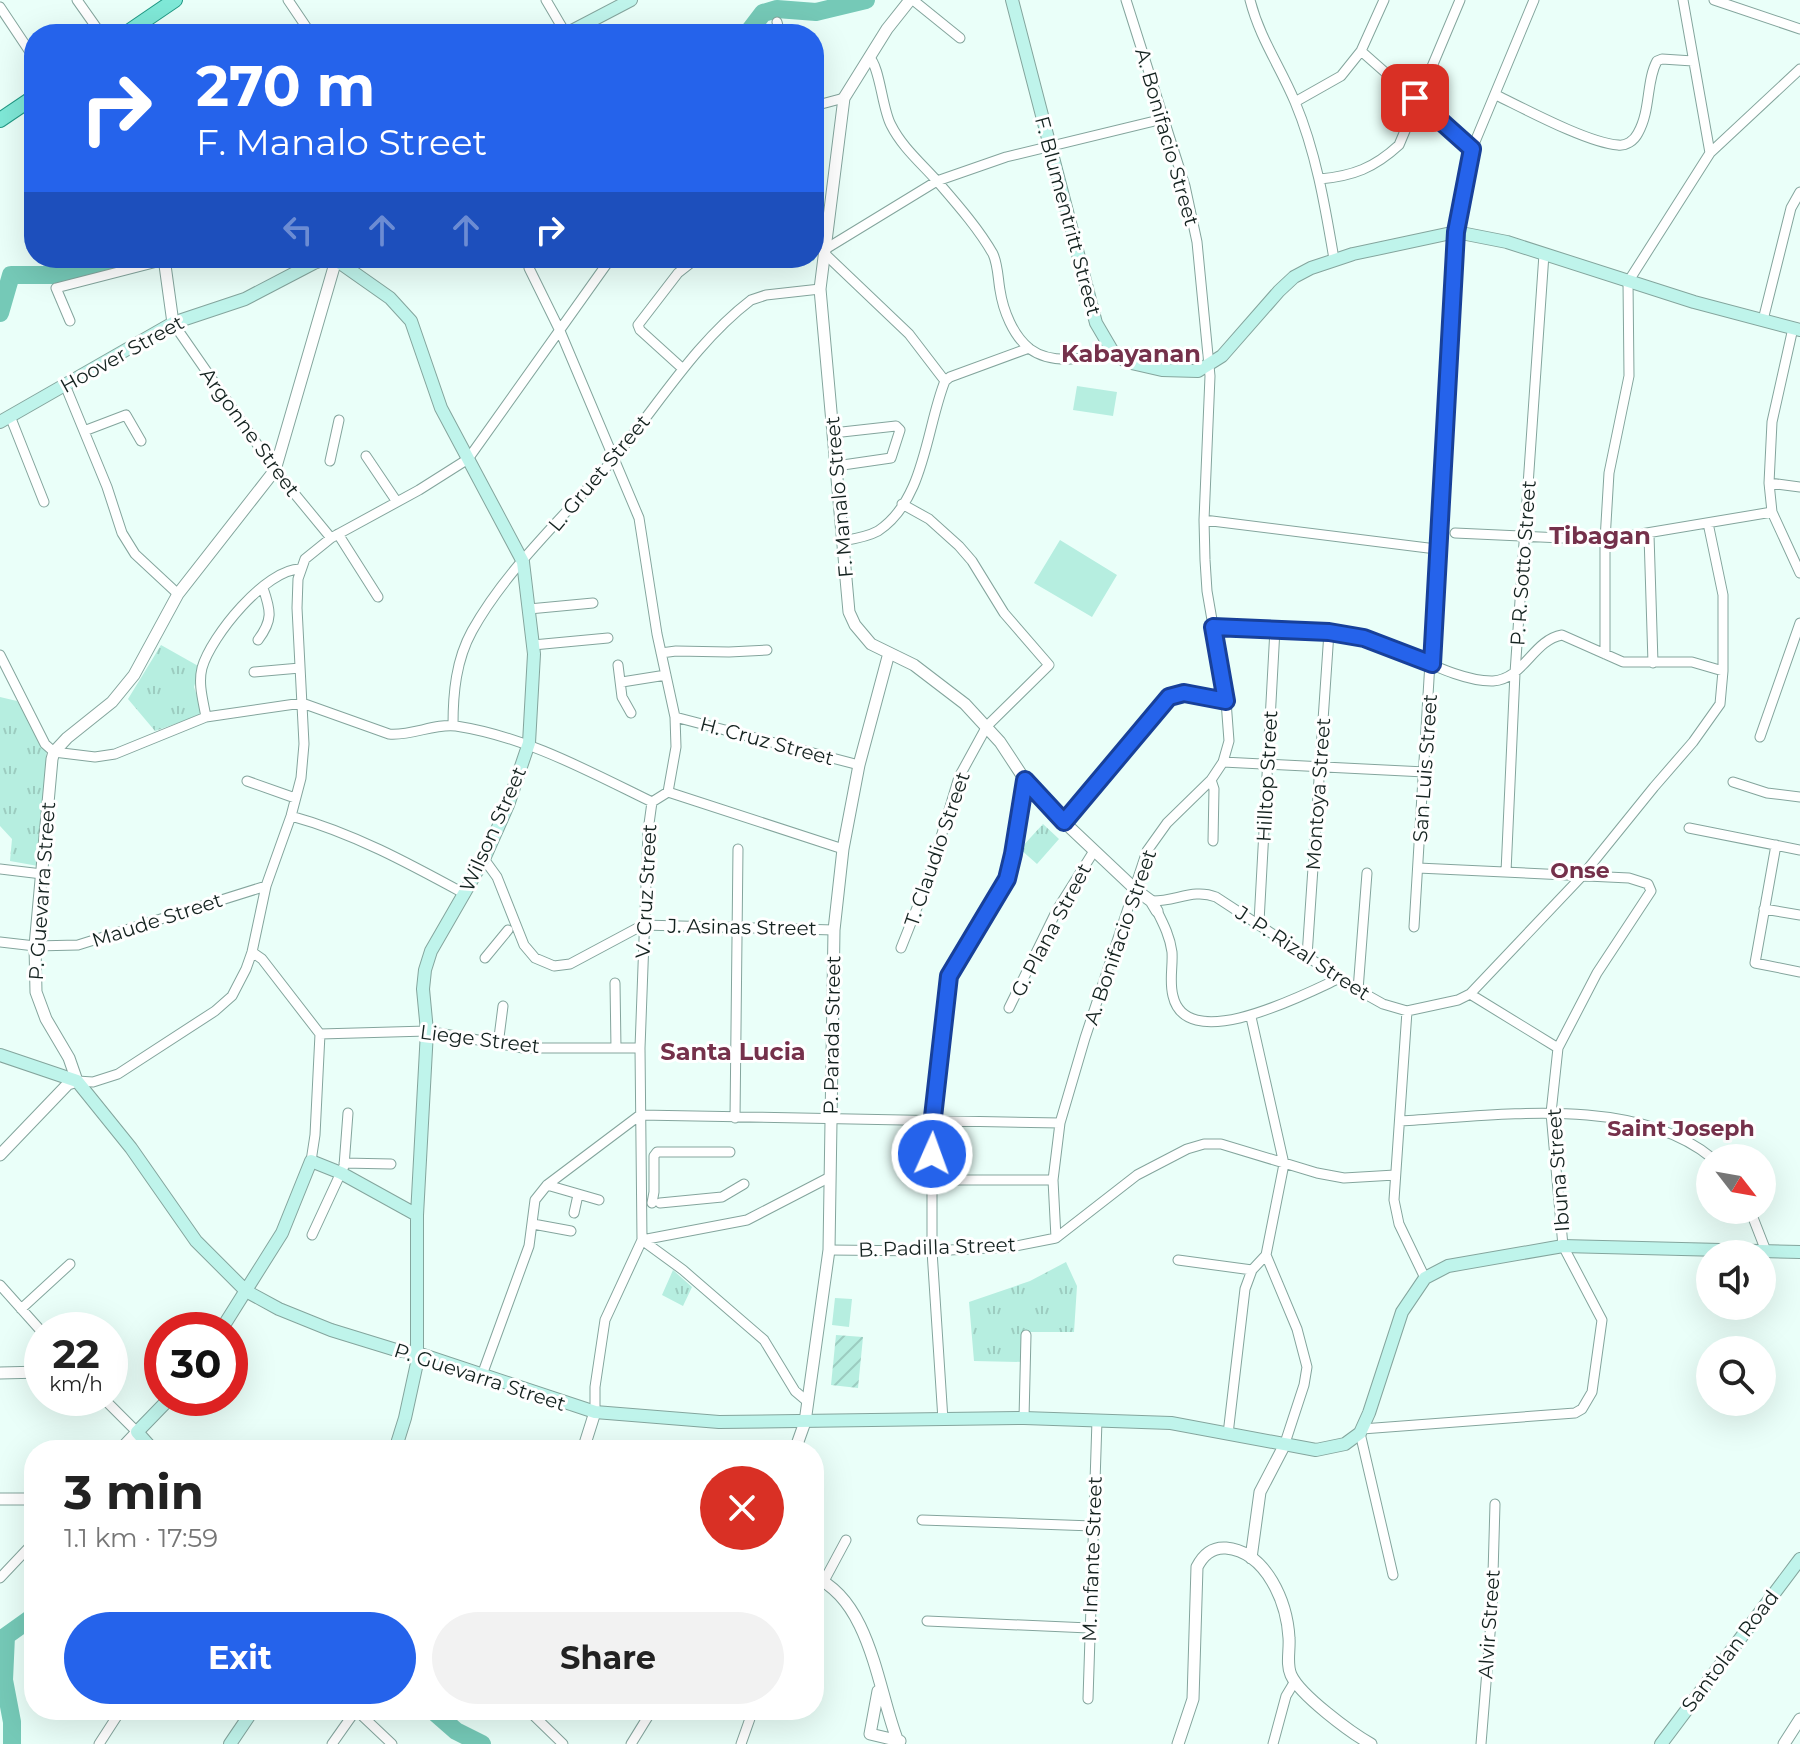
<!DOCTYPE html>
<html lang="en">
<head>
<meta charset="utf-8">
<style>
  :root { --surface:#fff; --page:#f2f2f2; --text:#222; --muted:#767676; --accent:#2563eb }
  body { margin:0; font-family:Montserrat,sans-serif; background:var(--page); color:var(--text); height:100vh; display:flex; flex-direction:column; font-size:30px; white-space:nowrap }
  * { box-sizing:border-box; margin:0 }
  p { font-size:26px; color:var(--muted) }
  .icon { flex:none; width:44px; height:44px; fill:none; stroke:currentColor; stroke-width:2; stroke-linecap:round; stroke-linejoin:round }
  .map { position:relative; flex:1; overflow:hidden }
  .panel { position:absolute; left:24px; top:1440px; width:800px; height:280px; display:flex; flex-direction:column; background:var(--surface); border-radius:32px; box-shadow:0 8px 32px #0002 }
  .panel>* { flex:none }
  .banner { position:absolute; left:24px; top:24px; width:800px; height:244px; border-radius:32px; box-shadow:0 8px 32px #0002; background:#2563eb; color:#fff; overflow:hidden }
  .needle { width:52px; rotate:121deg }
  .controls { position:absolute; left:1696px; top:1144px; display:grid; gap:16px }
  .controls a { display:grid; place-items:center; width:80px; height:80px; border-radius:50%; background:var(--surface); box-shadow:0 8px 32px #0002; font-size:40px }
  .speed { position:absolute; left:24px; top:1312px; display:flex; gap:16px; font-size:40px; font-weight:700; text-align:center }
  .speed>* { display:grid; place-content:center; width:104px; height:104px; border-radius:50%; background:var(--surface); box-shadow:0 8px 32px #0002; line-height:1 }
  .speed small { font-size:20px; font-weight:400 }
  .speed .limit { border:12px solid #d22; background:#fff; color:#111 }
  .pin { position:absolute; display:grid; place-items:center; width:68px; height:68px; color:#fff; margin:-34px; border-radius:16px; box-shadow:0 4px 12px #0006 }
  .me { position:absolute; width:88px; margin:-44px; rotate:2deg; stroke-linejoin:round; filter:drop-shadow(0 0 6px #0008) }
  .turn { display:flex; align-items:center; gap:28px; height:168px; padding:0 40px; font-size:36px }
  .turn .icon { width:104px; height:104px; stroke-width:2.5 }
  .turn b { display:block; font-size:56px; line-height:68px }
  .lanes { display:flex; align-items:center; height:76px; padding:0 40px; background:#0003; justify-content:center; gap:40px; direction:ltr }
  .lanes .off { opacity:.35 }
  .round { display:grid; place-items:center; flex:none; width:84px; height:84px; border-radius:42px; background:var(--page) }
  .head { display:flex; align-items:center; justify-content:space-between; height:136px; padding:0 40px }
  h1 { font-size:48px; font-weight:700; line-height:60px }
  .primary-button { display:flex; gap:16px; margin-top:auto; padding:16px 40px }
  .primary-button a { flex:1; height:92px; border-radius:48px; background:var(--accent); color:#fff; font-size:32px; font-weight:700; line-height:92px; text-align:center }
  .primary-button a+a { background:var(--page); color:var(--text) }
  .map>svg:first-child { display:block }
  .grass { fill:url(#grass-tufts) }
  .park { fill:#b6eee0 }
  .garden { fill:url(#garden-furrows) }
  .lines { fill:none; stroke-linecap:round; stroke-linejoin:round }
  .stream { stroke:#75c9b7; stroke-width:3 }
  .river { stroke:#75c9b7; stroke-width:18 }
  .minor-casing { stroke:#84a59d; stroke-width:11 }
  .tertiary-casing { stroke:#84a59d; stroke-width:13 }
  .secondary-casing { stroke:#84a59d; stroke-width:14 }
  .primary-casing { stroke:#229985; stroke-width:16 }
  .minor { stroke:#fff; stroke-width:9 }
  .tertiary { stroke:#fff; stroke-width:11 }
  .secondary { stroke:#bff4eb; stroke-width:12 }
  .primary { stroke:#7fe8d7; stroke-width:14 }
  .route-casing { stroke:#184099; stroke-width:20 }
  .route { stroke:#2563eb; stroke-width:14 }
  .labels { text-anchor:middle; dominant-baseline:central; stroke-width:6; stroke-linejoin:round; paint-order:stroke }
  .street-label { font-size:20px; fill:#152320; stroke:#fff }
  .neighbourhood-label { font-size:22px; font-weight:bold; fill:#75314b; stroke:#fff }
  .quarter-label { font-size:24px; font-weight:bold; fill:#75314b; stroke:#fff }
</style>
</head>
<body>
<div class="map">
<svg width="1800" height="1744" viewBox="0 0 1800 1744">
  <defs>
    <pattern id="grass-tufts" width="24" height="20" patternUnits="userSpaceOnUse" patternTransform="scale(2)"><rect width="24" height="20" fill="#b6eee0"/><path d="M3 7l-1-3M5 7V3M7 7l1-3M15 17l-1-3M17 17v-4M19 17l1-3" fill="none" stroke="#9cccc0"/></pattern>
    <pattern id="garden-furrows" width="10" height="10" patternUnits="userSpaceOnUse" patternTransform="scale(2)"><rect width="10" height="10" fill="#b6eee0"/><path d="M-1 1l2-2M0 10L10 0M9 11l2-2" fill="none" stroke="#9cccc0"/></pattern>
  </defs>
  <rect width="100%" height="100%" fill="#eafff9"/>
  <path class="grass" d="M161,645L200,667L194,687L203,714L155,731L128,699Z
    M0,697L17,701L47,748L38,866L10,861L12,839L0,826Z
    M1043,824L1059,839L1037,864L1020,849Z
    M1066,1262L1077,1286L1074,1332H1024V1362L974,1361L969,1302L1030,1281Z
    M673,1270L692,1287L683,1306L662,1295Z"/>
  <path class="park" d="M1077,386L1117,392L1113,416L1073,410Z
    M1060,540L1117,575L1092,617L1034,583Z
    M835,1298L852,1299L849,1327L832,1325Z"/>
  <path class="garden" d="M836,1335L863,1337L858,1388L831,1385Z"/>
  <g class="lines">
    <path class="stream" d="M810,258L813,259"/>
    <path class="river" d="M747,34L763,13L777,9L816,12L866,0
      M0,313L11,275H65L130,258
      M432,1710L456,1731L482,1744
      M12,1744V1722L4,1680L6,1636L34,1616"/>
    <defs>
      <path id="minor" d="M77,0L101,34
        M288,0L311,34
        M546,0L566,34
        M913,0L960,38
        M1250,0C1260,39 1280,66 1295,102C1316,152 1325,206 1334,259
        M1683,0L1710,153
        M1714,0L1800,29
        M0,7L34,58
        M777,22L780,34
        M1361,51L1472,149
        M869,57C880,66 882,109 891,125C902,147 921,163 937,181C956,203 979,229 993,254C998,265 998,279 1000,290C1003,310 1013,336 1030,349C1053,366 1088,358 1113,352
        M1496,95C1525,109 1588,143 1618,145C1626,146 1634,141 1638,133C1651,110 1646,81 1657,61L1662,59L1693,61
        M1295,102L1341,76L1361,51L1384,0
        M814,106L844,98
        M1320,179C1353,176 1374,168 1399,145L1460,0
        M824,250L937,181L1006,157L1163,119
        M824,253L909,334L945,381
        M531,258L529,268L560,331L639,518L657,634L675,717L676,747L668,792L652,802L648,831L640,1048L642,1240L605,1320L595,1387V1412
        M1763,320L1791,208L1800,192
        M70,321L56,288L165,260
        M173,323L275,470L331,538
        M1793,328L1772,422L1769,483L1772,512L1800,573
        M683,369L640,330L638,325L678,273L697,258
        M65,385L107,487L122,533L135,554L178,594
        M10,416L44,502
        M84,431L126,415L141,441
        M833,433L896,426L900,430L891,458L836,466
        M366,456L397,502
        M330,461L339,420
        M1769,483L1800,487
        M1204,520L1436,549
        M1455,533L1605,540L1772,512
        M338,534L378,597
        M1649,535L1653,663
        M842,541C854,539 867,537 878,531C925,500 926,428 945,381L950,377L1029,348
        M529,609L593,603
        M1213,627C1263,628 1317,625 1366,638C1403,648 1455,682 1493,681C1524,679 1533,640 1562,635L1623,662H1692L1723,671
        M258,640C273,620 271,611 263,588
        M533,645L608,638
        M661,653L676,651L729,652L767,650
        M1605,654V540L1609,473L1629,376L1628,282L1710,153L1800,69
        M0,655L45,744L54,752L95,757L115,754L206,717L302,703L389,734C412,736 435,723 456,726C527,737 588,771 652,802
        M618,665L622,697L631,713
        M254,672L300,668
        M622,682L666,675
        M206,717C203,700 198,684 202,668C211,636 266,569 300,569
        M675,717L859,765
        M453,725C453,693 456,660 472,631C508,566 568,514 615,457C659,404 696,342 751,300L766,295L820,289
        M1760,737L1800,623
        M1223,762L1425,772
        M1211,780L1214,789L1213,841
        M247,781L295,798
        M1733,782L1767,793L1800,797
        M668,792L843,849
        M291,816C353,833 408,863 465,894
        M1064,822L1169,697L1184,693L1226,701
        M1689,828L1800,850
        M1776,845L1755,963L1800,972
        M484,859L497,877L524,945L535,958L554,966L570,964L643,925L834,930
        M0,869L42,874
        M1506,872L1515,673L1544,254
        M1151,901C1175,902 1193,888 1216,897L1358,990L1383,1004L1407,1011L1458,1000L1470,994L1582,876L1654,787L1693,742L1720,704L1723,671V595L1708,523
        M1764,909L1800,915
        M1157,911C1164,925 1170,937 1172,952C1173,967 1169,981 1173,996C1187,1057 1309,992 1340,978
        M1259,922L1275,629
        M1414,927L1456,232L1472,149L1534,0
        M0,942L35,946L78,945L266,886
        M901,948L928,880L959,777L987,726L1049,665L1004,613L972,561L959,546L929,519L902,504
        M252,952L262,959L320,1034L315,1135L311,1161
        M1307,956L1329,632
        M485,958L508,930
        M615,983L616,1048
        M1358,990L1367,873
        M1470,994L1558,1048
        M1009,1008L1057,910L1094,851
        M1407,1011L1394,1200L1399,1224L1425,1278
        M1251,1017L1284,1164L1266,1255L1297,1329L1307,1367L1304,1385L1284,1446
        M320,1034L427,1031L523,1048H640
        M498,1045L503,1006
        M77,1081L93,1082L118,1074L215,1011L232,996L246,969L252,952L266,886L291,816L301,778L304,744L297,608L298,579L305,559L331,538L419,490L468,459L611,258
        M640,1115L1060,1123
        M735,1118L738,849
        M1401,1121C1496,1116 1634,1094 1712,1158
        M344,1163L391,1164
        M932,1180H1053
        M547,1185L599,1200
        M652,1203L654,1192V1156L657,1152H730
        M660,1203L722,1197L744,1184
        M1750,1210L1766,1251
        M574,1213L578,1195
        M533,1224L571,1231
        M312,1235L344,1166L348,1113
        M1056,1238L1053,1180L1060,1123L1085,1038L1147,851L1167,823L1211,780L1223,762L1229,741L1226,701L1207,591L1205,560L1204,520L1210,376L1197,242L1185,186L1126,0
        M642,1240L683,1270L764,1340L795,1391L808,1402
        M642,1240L747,1220L830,1177
        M829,1250L929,1251L1011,1247L1056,1238L1137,1175L1187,1149L1204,1144H1221L1317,1173L1344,1178L1395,1175
        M1178,1260L1252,1270
        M0,1285L42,1332
        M21,1309L70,1264
        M482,1375L529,1246L535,1200L547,1185L640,1115
        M103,1398L137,1432
        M1024,1418L1026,1335
        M943,1420L932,1251V1128L947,985C953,950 989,915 1005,883C1019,852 1020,813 1025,780
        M1362,1429L1575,1413L1582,1409L1592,1392L1602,1320L1563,1246L1551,1113L1558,1048L1597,973L1651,891L1648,884L1629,878L1418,868
        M1360,1433L1393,1575
        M1228,1434L1245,1289L1252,1270L1266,1255
        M922,1520L1093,1526
        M0,1578L34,1542
        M824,1581L846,1540
        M927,1621L1089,1628
        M1088,1699L1097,1420
        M356,1710L392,1744
        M528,1710L563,1744
        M99,1744L121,1710
        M332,1744L356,1710
        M631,1744L652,1710
        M741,1744L753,1710
        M1273,1744L1286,1696L1295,1681
        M1481,1744L1492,1609L1495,1504"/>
      <path id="tertiary" d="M910,0L887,29L844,98L820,289L849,612L855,625L871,644L914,665L965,704L1000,742L1025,780L1064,822L1136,890L1151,901L1157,911
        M164,258L173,323
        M0,1155L68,1084L77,1081L69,1058L46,1019L36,992L35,946L52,759L54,752L67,738L112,702L134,675L178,594L275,470L336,260
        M0,1373L42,1372
        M120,1450L137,1432
        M583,1450L595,1412
        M795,1450L805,1422L829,1250L834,930L843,849L859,765L889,653
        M0,1499H34
        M1251,1558L1260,1492L1284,1446
        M814,1577C870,1600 878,1690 897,1739
        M878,1691L870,1734L900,1741
        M1178,1744L1193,1699L1197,1567C1203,1555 1212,1547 1226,1548C1267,1552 1287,1603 1289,1638C1290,1650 1286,1664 1291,1675C1300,1695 1351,1733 1371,1744
        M1784,1744L1800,1719"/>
      <path id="secondary" d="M1012,0L1096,323L1113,352L1127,362L1162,370L1198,371L1222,356L1279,291L1294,277L1311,268L1353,254L1456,232L1507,242L1694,302L1800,330
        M566,34L631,0
        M336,260L390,298L411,321L441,408L523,562L534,654L529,743L508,805L484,859L431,951L425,970L423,989L427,1031L417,1215V1363L405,1418L395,1450
        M0,422L173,323L245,299L314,263L325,259L336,260
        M0,1055L77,1081L131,1148L196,1241L246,1291L279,1309L331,1330L396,1350L417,1353L595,1412L719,1422L1024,1418L1171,1423L1316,1450L1345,1444L1360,1433L1369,1413L1402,1312L1425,1278L1448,1266L1563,1246L1800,1252
        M221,1330L282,1233L311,1161L341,1173L417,1215
        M153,1450L137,1432L170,1398
        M230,1744L253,1710
        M1661,1744L1800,1559"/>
      <path id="primary" d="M125,34L175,0
        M0,120L34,97"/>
    </defs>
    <use href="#minor" class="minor-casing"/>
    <use href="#tertiary" class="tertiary-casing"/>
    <use href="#secondary" class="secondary-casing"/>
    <use href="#primary" class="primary-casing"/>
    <use href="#minor" class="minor"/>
    <use href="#tertiary" class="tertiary"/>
    <use href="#secondary" class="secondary"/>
    <use href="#primary" class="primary"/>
  </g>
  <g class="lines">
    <defs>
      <path id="route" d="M932,1154L933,1117L949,976L1007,879L1013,854L1025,780L1064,822L1169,697L1184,693L1226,701L1213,627L1329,632L1364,638L1432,664L1456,232L1472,149L1415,98"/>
    </defs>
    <use href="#route" class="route-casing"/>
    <use href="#route" class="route"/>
  </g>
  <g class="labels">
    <g class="street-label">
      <text transform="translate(1167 137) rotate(74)">A. Bonifacio Street</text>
      <text transform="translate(1068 216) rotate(75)">F. Blumentritt Street</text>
      <text transform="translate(122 354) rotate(-29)">Hoover Street</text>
      <text transform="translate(250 432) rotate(54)">Argonne Street</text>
      <text transform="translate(599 473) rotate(-50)">L. Gruet Street</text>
      <text transform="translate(839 497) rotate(-95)">F. Manalo Street</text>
      <text transform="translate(1523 563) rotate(-86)">P. R. Sotto Street</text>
      <text transform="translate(767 741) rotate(15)">H. Cruz Street</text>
      <text transform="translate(1425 768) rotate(-86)">San Luis Street</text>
      <text transform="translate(1267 776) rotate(-87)">Hilltop Street</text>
      <text transform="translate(1318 794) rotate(-86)">Montoya Street</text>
      <text transform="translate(493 829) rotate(-66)">Wilson Street</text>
      <text transform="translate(937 849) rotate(-71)">T. Claudio Street</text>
      <text transform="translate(42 891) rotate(-86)">P. Guevarra Street</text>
      <text transform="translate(646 891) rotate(-87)">V. Cruz Street</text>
      <text transform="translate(157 920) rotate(-18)">Maude Street</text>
      <text transform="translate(742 927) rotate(1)">J. Asinas Street</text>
      <text transform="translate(1051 930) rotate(-62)">G. Plana Street</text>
      <text transform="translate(1120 937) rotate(-71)">A. Bonifacio Street</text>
      <text transform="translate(1303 953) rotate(33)">J. P. Rizal Street</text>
      <text transform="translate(832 1035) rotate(-89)">P. Parada Street</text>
      <text transform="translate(480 1039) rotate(7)">Liege Street</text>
      <text transform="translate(1558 1170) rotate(-94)">Ibuna Street</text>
      <text transform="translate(937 1247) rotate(-2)">B. Padilla Street</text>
      <text transform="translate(480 1377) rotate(18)">P. Guevarra Street</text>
      <text transform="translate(1092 1559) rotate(-88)">M. Infante Street</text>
      <text transform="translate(1489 1624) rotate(-86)">Alvir Street</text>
      <text transform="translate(1730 1651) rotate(-53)">Santolan Road</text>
    </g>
    <g class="neighbourhood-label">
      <text x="1580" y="870">Onse</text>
      <text x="1681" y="1128">Saint Joseph</text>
    </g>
    <g class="quarter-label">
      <text x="1131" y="353">Kabayanan</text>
      <text x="1600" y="535">Tibagan</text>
      <text x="733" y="1051">Santa Lucia</text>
    </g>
  </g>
</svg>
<div class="controls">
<a><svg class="needle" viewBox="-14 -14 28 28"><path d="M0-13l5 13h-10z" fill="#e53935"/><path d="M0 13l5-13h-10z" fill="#767676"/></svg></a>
<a><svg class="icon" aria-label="sound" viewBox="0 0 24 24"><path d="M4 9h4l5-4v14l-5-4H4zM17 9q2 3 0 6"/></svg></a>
<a><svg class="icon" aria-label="search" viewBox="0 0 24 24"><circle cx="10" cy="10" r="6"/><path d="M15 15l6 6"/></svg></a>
</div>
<div class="speed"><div>22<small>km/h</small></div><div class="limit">30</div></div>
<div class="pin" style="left:1415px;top:98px;background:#d93025"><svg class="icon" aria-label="arrive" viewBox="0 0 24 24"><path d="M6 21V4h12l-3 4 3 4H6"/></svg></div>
<svg class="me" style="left:932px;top:1154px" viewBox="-20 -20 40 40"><circle r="17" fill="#2563eb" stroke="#fff" stroke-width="3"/><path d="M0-11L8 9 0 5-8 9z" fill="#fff"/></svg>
<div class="banner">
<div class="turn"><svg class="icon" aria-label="right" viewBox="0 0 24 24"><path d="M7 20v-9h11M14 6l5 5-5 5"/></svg><div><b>270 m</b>F. Manalo Street</div></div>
<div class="lanes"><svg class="icon off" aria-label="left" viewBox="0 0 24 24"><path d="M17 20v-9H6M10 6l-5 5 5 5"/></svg><svg class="icon off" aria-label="ahead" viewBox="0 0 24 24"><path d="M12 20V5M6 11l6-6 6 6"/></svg><svg class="icon off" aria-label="ahead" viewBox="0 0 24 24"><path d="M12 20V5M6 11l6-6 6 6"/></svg><svg class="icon" aria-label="right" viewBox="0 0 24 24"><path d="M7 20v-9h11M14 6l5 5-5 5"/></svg></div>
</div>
<section class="panel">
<div class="head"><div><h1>3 min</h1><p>1.1 km · 17:59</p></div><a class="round" style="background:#d93025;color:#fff"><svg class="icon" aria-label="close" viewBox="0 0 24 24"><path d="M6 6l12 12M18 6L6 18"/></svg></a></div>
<div class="primary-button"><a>Exit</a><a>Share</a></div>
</section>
</div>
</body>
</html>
